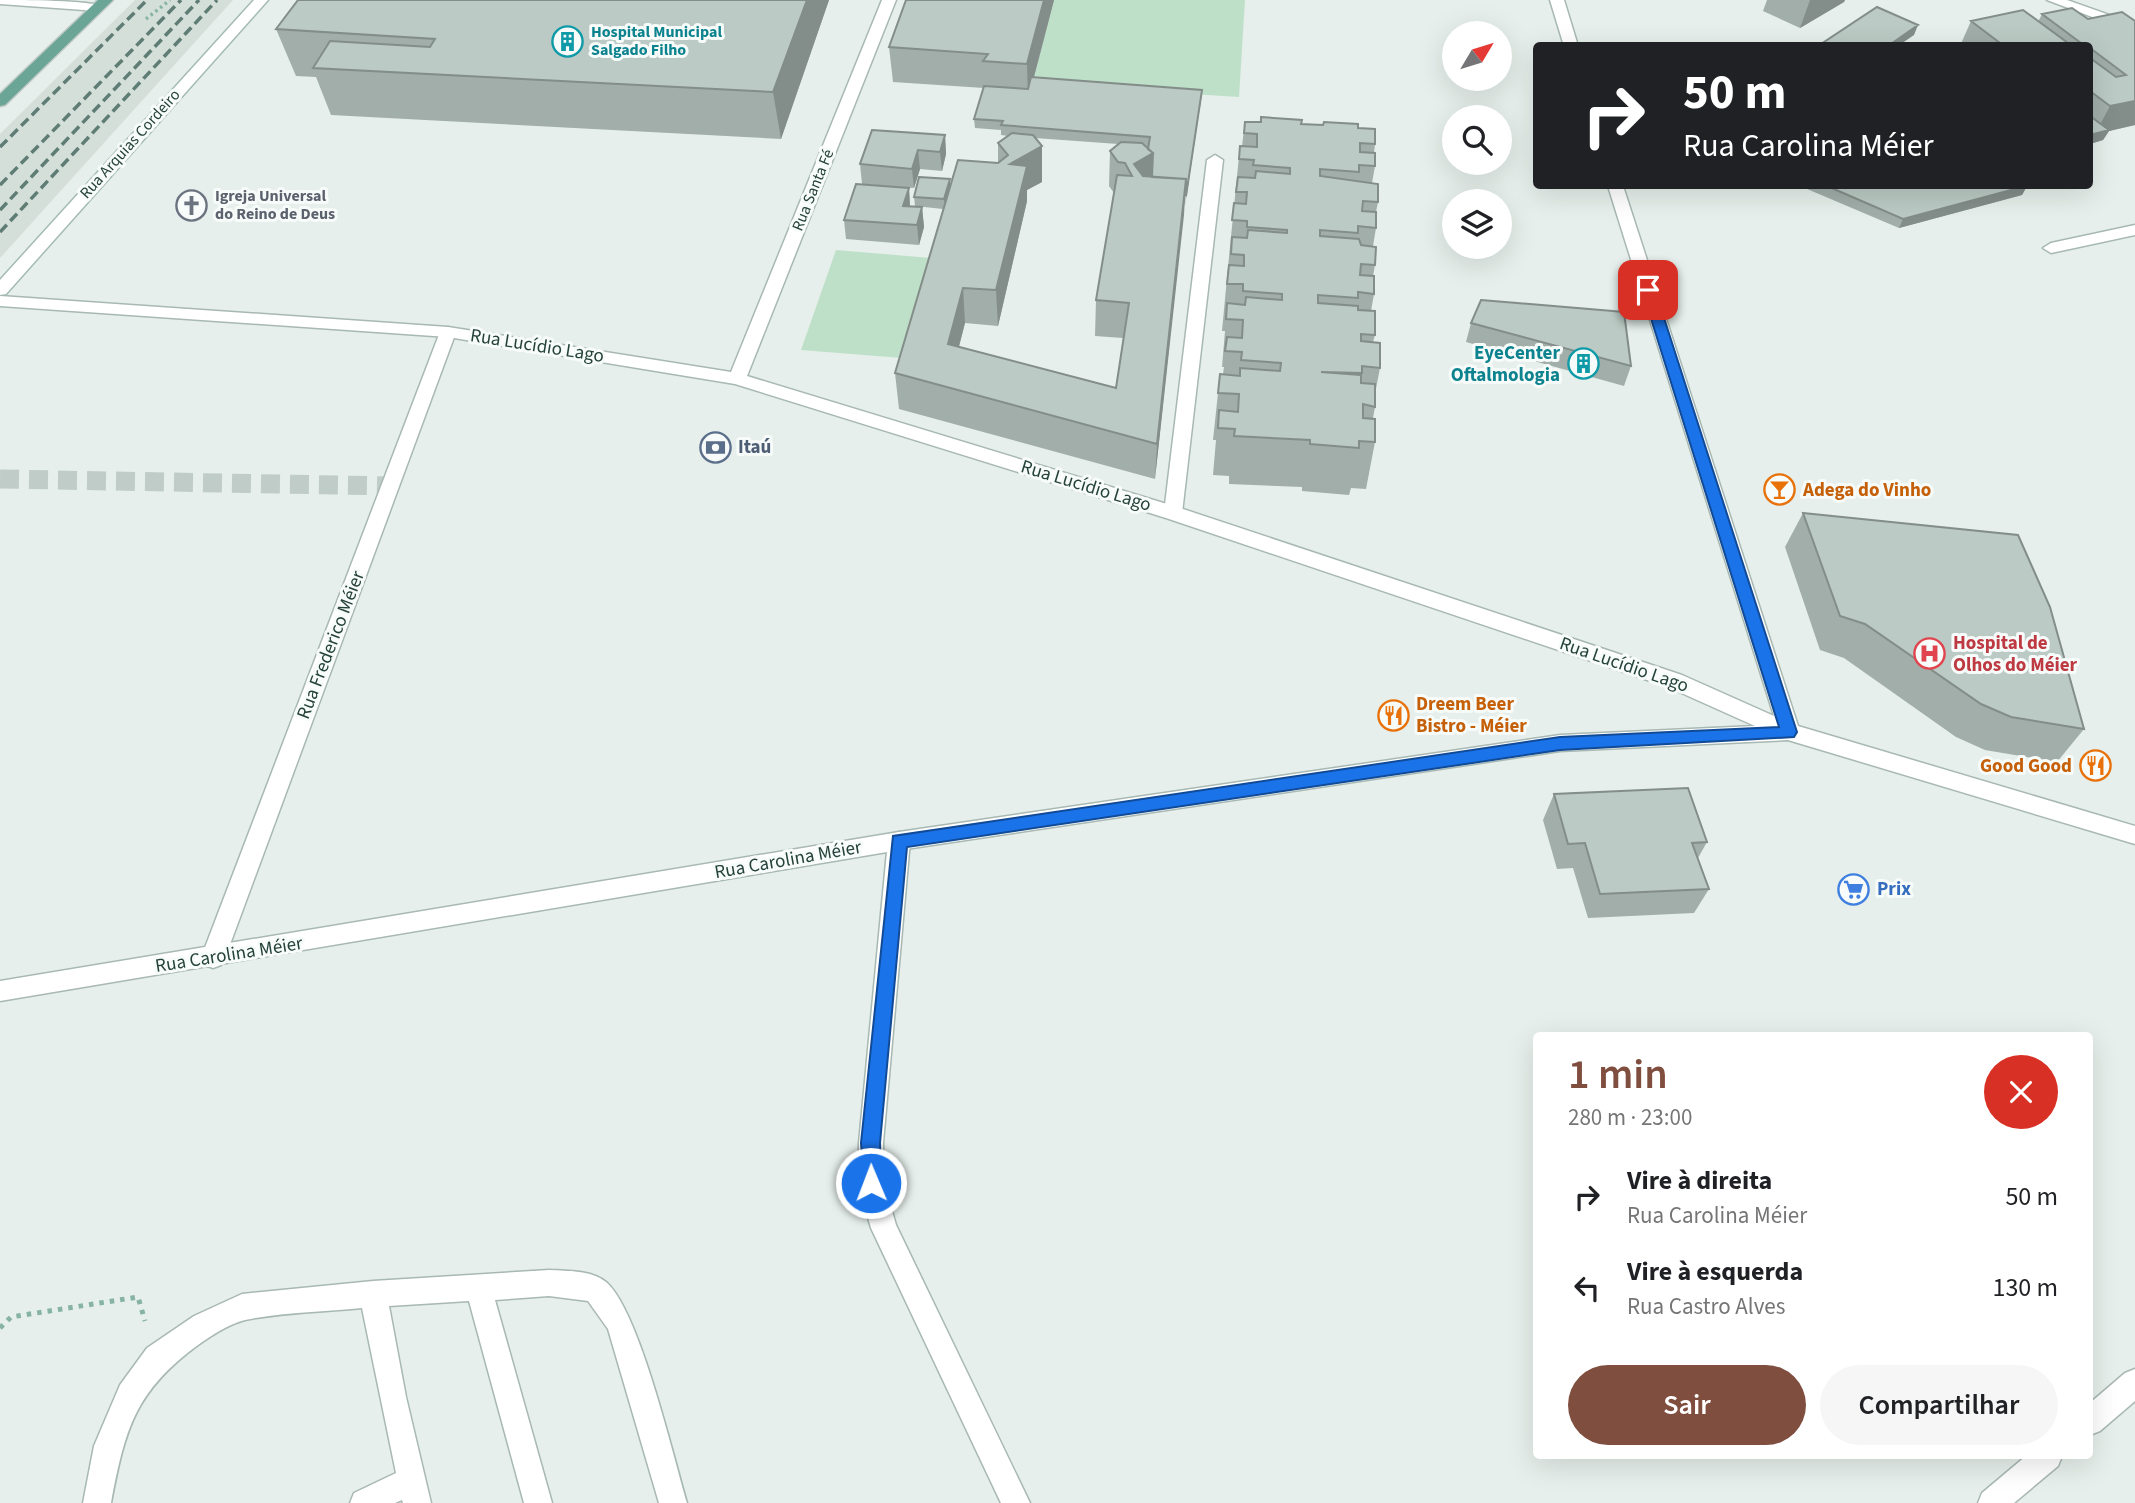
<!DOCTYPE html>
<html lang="pt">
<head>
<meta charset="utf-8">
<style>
  :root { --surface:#fff; --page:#f6f6f6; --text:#202124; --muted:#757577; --accent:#7f4e3f }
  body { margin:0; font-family:"Source Sans 3",sans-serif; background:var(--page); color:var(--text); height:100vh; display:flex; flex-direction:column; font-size:26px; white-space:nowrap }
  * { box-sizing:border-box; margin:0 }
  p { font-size:23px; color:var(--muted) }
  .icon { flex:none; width:38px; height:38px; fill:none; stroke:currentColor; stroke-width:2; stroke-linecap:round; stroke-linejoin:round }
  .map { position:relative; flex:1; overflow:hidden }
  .details { position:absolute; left:1533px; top:1032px; width:560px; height:427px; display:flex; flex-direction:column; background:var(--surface); border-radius:7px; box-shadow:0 7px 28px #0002 }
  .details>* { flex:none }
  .banner { position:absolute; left:1533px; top:42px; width:560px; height:147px; border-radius:7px; box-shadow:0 7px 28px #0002; background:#202124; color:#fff; overflow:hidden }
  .needle { width:46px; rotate:52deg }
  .tools { position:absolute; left:1442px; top:21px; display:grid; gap:14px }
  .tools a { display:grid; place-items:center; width:70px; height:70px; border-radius:50%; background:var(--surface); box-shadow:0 7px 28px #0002; font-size:35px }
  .pin { position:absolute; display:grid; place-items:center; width:60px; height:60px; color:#fff; margin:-30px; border-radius:14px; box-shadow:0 4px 10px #0006 }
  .me { position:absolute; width:77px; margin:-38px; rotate:359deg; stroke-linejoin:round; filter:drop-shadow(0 0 5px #0008) }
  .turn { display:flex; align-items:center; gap:24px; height:147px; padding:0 35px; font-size:32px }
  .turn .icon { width:91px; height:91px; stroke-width:2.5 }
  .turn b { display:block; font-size:49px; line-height:60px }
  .round { display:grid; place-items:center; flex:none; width:74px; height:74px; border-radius:37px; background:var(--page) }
  .overview { display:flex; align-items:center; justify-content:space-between; height:119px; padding:0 35px }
  h1 { font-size:42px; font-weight:600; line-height:52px; color:var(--accent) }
  .button { display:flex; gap:14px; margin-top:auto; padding:14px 35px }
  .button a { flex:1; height:80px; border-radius:42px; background:var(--accent); color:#fff; font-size:28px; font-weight:600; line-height:80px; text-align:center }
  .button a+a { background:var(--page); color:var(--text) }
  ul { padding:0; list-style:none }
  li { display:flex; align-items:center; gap:21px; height:91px; padding:0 35px }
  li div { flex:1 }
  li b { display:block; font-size:26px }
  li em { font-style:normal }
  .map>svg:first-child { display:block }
  .built { fill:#d4dfda }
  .green { fill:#bfe0c8 }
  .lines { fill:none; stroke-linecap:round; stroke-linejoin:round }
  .pedestrian-tunnel { stroke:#bfccc8; stroke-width:19; stroke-dasharray:19 10; stroke-linecap:butt }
  .service-casing { stroke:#a8b8b2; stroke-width:3 }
  .pedestrian-casing { stroke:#a8b8b2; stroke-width:3 }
  .minor-casing { stroke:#a8b8b2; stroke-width:3 }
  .tertiary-casing { stroke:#a8b8b2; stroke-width:3 }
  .secondary-casing { stroke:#a4bbb3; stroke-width:3 }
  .primary-casing { stroke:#c2cac8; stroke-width:3 }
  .path-far1 { stroke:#86b3a5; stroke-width:3.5; stroke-dasharray:2.5 3.5; stroke-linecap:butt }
  .path { stroke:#86b3a5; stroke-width:5; stroke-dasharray:4.5 6; stroke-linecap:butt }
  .service { fill:#fff; fill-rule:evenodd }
  .pedestrian { fill:#fff; fill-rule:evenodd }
  .minor { fill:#fff; fill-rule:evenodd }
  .tertiary { fill:#fff; fill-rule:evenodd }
  .secondary { fill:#fff; fill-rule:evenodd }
  .primary { fill:#6aa596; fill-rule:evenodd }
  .rail { stroke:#5f7d75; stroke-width:3.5; stroke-dasharray:10 5; stroke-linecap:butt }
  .wall { fill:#a1aea9; fill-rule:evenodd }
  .shaded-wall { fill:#838d89 }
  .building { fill:#bbcac4; stroke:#838d89; stroke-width:2 }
  .route { fill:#1a73e8; stroke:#114b97; stroke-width:2 }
  .labels { text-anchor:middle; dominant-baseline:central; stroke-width:6; stroke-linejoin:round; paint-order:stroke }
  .far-culture-label { font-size:16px; font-weight:bold; fill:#0d838f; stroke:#f7fbf9; text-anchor:start }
  .far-street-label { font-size:16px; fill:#24423a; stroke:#f7fbf9 }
  .far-worship-label { font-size:16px; font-weight:bold; fill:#5b616d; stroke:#f7fbf9; text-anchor:start }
  .street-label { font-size:19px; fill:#24423a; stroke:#f7fbf9 }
  .culture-label { font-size:19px; font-weight:bold; fill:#0d838f; stroke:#f7fbf9; text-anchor:end }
  .service-label { font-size:19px; font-weight:bold; fill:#4e5e75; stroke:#f7fbf9; text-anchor:start }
  .food-label { font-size:19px; font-weight:bold; fill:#c56008; stroke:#f7fbf9; text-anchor:start }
  .health-label { font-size:19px; font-weight:bold; fill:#be3a42; stroke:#f7fbf9; text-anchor:start }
  .shop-label { font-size:19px; font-weight:bold; fill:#366cbe; stroke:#f7fbf9; text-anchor:start }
</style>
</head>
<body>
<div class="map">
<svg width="2135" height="1503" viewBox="0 0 2135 1503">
  <rect width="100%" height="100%" fill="#e6efeb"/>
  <path class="built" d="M135,0H233L0,258V134Z"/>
  <path class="green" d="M1052,0H1245L1239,97L1033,84Z
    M836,250L931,258L902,358L801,350Z"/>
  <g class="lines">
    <path class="pedestrian-tunnel" d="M0,479L390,486"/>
    <defs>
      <path id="service" d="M549,1270C568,1271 591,1270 606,1282C639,1310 673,1456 687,1503H659L608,1329L588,1301L549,1296L495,1300L552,1503H524L469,1301L389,1306L406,1397L431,1503H403L402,1500L395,1503H350L354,1493L396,1473L362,1308C324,1312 283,1312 245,1320C229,1324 212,1335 198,1345C135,1391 125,1429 111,1503H83L94,1446L120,1385L147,1348L194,1316L242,1294L373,1281Z"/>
      <path id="pedestrian" d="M0,0C22,0 90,0 105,7L98,11L0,4Z"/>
      <path id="minor" d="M2047,0H2067L2135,24V33Z
        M1215,155L1223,160L1182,513L1173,520L1164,513L1207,160Z
        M2135,225V235L2051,253L2043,248L2051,243Z
        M448,327L456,332L225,958L221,965L213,968L205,965L201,958L440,332Z
        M899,832L907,835L910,841L883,1143L884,1183L896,1225L1030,1503H1001L871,1228L858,1183L859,1143L888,841L891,835Z
        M2135,1369V1401L2100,1431L2090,1435V1403L2125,1373Z
        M2026,1456H2062L2058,1466L2014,1503H1978L1982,1493Z"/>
      <path id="tertiary" d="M882,0H896L747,376L1180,508L1682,675L1774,716L1608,186H1623L1798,726L2135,826V844L1788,740L1560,751L899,850L0,1001V981L899,832L1560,735L1755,726L1668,687L1166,518L735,384L448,337L0,306V296L448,327L731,372Z
        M1550,0H1564L1578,46H1564Z"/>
      <path id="secondary" d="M254,0H268L6,294L0,295V280Z"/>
      <path id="primary" d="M98,0H113L5,105L0,106V94Z"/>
    </defs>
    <use href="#service" class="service-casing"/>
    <use href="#pedestrian" class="pedestrian-casing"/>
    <use href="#minor" class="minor-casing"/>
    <use href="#tertiary" class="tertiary-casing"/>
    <use href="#secondary" class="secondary-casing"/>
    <use href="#primary" class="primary-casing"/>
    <path class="path-far1" d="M146,19L170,0"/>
    <path class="path" d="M0,1328L11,1317L138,1297L145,1321"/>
    <use href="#service" class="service"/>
    <use href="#pedestrian" class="pedestrian"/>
    <use href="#minor" class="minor"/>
    <use href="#tertiary" class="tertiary"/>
    <use href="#secondary" class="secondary"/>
    <use href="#primary" class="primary"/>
    <path class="rail" d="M0,147L147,0
      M0,185L181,0
      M0,210L199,0
      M0,232L217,0"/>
  </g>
  <path class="wall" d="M829,0L781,139L331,115L316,77L296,76L276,29Z
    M1054,0L1034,78L1202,90L1184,206L1155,479L899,409L895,373L943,209L915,206L914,197L950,186L998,163V143L1008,136L1001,135V130L975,128L974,119L984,88L893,82L889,47ZM1035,138L1118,144L1110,151L1109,186L1114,193L1096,300L1095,336L1123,338L1116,388L959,347L965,323L998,326L1027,201V190L1042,182V146Z
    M1767,0H1845L1844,2L1800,28L1763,11Z
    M2042,14L2088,19L2135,21V125L2109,131L2103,140L2090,144V46H1960L1971,21L2038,22Z
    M1245,122L1301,124L1358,128L1375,144L1374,153L1375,166L1372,183L1378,202L1376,212V228L1373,246L1375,265L1373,276L1374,294L1371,311L1375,335L1373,342L1380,368L1375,394V407L1373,418L1375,442L1366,489L1351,488L1349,495L1302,491V487L1229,484V476L1213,475L1216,440H1213L1218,393L1223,374L1224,367H1222L1225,331H1222L1228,267L1240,146H1242Z
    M945,135L946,154L942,171L920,169L914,188L862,184L860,164Z
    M1800,186H2027L2022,195L1899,228Z
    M909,188L910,206L922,207L924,227L919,245L846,239L844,220Z
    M1471,323L1631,366L1624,386L1466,342Z
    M1803,513L2084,729L2057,762L1985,750L1956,737L1844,658L1820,650L1785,547Z
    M1554,794L1707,842L1698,858L1709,889L1694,913L1588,918L1573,868L1557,869L1543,820Z"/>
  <path class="shaded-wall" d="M807,0H829L781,139L773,92Z
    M1044,0H1054L1028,99L1027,64Z
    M1810,0H1845L1844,2L1800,28Z
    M1918,25L1914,35L1898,46H1888Z
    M1202,90L1201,100L1185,206L1186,196Z
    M2135,101V125L2109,131L2103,140L2090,144V135L2095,134L2110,106Z
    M945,135L946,154L942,171L940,152Z
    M1042,146V182L1027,190V201L998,326L996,290L1010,164Z
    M918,150L920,169L914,188L912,169Z
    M1153,153L1151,189L1134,164Z
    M950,179V189L945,209L944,199Z
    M1186,179L1184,215L1155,479L1157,444Z
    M2027,186L2022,195L1899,228L1903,219Z
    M909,188L910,207L905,225L903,206Z
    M922,207L924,227L919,245L917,225Z
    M963,288L965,323L950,380L948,344Z"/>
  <path class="building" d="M298,0H807L773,92L313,68L330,41L430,47L435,39L276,29Z
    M906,0H1044L1027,64L983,61L988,54L889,47Z
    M1877,7L1918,25L1888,46H1818Z
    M2072,8L2088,19L2122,12L2135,21V101L2110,106L2090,91V58L2116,77L2126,75L2090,48V46H2085L2042,14Z
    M2023,10L2072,46H2004L1971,21Z
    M1031,77L1202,90L1186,196V179L1152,177L1153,153L1148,149L1150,137L1001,125L1003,121L974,119L984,86L1028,89Z
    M2090,116L2109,130L2090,135Z
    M1261,117L1302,120L1301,124L1323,125L1324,122L1358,124V128L1375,129V144L1360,143V152L1375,153V166L1359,165V172L1320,169V176L1378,184V202L1363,201L1362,211L1376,212V228L1358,226V233L1320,230V236L1359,239L1361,245L1376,247L1375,265L1361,264L1360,275L1374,276V294L1358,292V298L1318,295V303L1358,306V310L1375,311V335L1361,334V341L1380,343V368L1362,366V373L1321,372L1361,375V383L1375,384V407L1363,404V418L1375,419V442L1359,441V448L1310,444V440L1234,436L1235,429L1218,428L1219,410L1238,412L1239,394L1218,393L1220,374L1240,376V368L1280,371L1281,363L1241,360L1242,352L1225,351L1227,337L1242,338L1243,320L1226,319L1227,303L1245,305L1246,297L1282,300V294L1243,291V284H1227L1229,265L1244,266V255L1231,254L1232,237L1247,238L1248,230L1287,233V230L1247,227V221L1232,220L1234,203L1246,204L1247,192H1236L1238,177L1255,178L1256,171L1290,174V168L1253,165L1254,160L1239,159L1240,146L1257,147V134L1244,133L1245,122H1261Z
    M872,130L945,135L940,152L918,150L912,169L860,164Z
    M1012,133L1033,135L1042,146L1010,164L1027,166L996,290L963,288L948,344L1116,388L1129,303L1096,300L1117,175L1132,176L1125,163L1118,162L1110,151L1121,142L1142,143L1153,153L1134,164L1143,176L1186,179L1157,444L895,373L958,160L998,163L1008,155L998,143Z
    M919,177L950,179L944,199L914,197Z
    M856,184L909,188L903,206L922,207L917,225L844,220Z
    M1827,186H2026L1903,219Z
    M1481,300L1624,312L1631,366L1471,323Z
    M1803,513L2018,535L2050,607L2084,729L2011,717L1981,704L1865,624L1840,616Z
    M1688,788L1707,842L1692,843L1709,889L1600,894L1585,843L1568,844L1554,794Z"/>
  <path class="route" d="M1648,286L1655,290L1797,732L1794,737L1560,750L907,847L880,1143L881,1183L878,1189L871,1192L865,1189L861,1143L893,836L1560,737L1779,727L1642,290Z"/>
  <defs>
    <symbol id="building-ring" viewBox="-11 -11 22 22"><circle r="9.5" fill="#f7fbf9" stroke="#0f9aa8" stroke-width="1.5"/><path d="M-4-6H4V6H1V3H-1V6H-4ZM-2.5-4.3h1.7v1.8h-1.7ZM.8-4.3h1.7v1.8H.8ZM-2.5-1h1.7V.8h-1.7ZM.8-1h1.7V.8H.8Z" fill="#0f9aa8"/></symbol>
    <symbol id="church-ring" viewBox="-11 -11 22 22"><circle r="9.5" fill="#f7fbf9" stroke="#6b7280" stroke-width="1.5"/><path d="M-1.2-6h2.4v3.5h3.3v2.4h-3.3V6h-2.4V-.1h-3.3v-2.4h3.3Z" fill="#6b7280"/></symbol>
    <symbol id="bank-ring" viewBox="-11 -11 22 22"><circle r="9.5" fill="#f7fbf9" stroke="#5c6f8a" stroke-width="1.5"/><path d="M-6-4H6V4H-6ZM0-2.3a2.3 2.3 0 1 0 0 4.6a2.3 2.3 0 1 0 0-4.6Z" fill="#5c6f8a"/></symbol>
    <symbol id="bar-ring" viewBox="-11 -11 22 22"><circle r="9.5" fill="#f7fbf9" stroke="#e8710a" stroke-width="1.5"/><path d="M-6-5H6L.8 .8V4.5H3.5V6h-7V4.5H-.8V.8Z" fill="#e8710a"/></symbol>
    <symbol id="hospital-ring" viewBox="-11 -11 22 22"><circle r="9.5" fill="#f7fbf9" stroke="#e0444e" stroke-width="1.5"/><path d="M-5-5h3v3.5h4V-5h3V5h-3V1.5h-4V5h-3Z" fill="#e0444e"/></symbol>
    <symbol id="restaurant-ring" viewBox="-11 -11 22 22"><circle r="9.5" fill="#f7fbf9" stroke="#e8710a" stroke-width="1.5"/><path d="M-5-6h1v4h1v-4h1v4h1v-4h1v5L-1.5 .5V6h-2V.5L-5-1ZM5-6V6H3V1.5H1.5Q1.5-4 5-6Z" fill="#e8710a"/></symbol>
    <symbol id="supermarket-ring" viewBox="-11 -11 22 22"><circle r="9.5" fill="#f7fbf9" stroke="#3f7fe0" stroke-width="1.5"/><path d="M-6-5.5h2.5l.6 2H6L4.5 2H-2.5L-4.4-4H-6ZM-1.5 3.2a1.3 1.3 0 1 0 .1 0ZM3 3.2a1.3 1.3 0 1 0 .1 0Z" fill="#3f7fe0"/></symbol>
  </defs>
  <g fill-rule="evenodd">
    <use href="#building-ring" x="550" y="24" width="35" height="35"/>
    <use href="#church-ring" x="174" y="188" width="35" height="35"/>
    <use href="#building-ring" x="1566" y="346" width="35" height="35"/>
    <use href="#bank-ring" x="698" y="430" width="35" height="35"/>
    <use href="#bar-ring" x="1762" y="472" width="35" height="35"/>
    <use href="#hospital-ring" x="1912" y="636" width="35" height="35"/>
    <use href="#restaurant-ring" x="1376" y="698" width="35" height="35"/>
    <use href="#restaurant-ring" x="2078" y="748" width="35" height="35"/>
    <use href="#supermarket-ring" x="1836" y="872" width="35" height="35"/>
  </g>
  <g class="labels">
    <g class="far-culture-label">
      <text x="591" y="32">Hospital Municipal<tspan x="591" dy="18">Salgado Filho</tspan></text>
    </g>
    <g class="far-street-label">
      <text transform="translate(130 144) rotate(-48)">Rua Arquias Cordeiro</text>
      <text transform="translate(813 190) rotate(-68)">Rua Santa Fé</text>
    </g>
    <g class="far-worship-label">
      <text x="215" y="196">Igreja Universal<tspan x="215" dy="18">do Reino de Deus</tspan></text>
    </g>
    <g class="street-label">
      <text transform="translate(537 346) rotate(9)">Rua Lucídio Lago</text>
      <text transform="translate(1086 486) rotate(17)">Rua Lucídio Lago</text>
      <text transform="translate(331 645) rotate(-69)">Rua Frederico Méier</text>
      <text transform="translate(1624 665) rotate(19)">Rua Lucídio Lago</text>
      <text transform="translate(788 860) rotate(-10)">Rua Carolina Méier</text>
      <text transform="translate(229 955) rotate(-9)">Rua Carolina Méier</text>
    </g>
    <g class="culture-label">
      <text x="1560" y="353">EyeCenter<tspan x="1560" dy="22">Oftalmologia</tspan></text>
    </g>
    <g class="service-label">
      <text x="738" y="447">Itaú</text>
    </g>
    <g class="food-label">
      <text x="1803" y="490">Adega do Vinho</text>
      <text x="1416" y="704">Dreem Beer<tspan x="1416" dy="22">Bistro - Méier</tspan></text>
      <text x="2072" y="766" text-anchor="end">Good Good</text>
    </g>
    <g class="health-label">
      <text x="1953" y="643">Hospital de<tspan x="1953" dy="22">Olhos do Méier</tspan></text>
    </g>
    <g class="shop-label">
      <text x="1877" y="889">Prix</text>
    </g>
  </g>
</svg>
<div class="tools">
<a><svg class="needle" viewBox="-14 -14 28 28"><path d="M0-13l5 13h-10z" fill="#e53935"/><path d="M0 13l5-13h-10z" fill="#757577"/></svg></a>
<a><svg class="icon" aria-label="search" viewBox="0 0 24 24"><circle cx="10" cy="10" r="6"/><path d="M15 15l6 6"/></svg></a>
<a><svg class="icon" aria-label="layers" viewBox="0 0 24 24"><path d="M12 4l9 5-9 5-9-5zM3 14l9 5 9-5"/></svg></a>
</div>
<div class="pin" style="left:1648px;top:290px;background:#d93025"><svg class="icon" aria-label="arrive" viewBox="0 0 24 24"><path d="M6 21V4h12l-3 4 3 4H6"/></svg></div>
<svg class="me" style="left:871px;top:1183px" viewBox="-20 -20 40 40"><circle r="17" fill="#1a73e8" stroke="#fff" stroke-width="3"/><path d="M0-11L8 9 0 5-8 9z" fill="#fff"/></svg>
<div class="banner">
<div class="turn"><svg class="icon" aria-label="right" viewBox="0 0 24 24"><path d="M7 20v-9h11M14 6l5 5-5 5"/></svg><div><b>50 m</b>Rua Carolina Méier</div></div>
</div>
<section class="details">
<div class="overview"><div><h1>1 min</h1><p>280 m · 23:00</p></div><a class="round" style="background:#d93025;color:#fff"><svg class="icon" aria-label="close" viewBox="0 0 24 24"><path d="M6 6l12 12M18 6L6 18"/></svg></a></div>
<ul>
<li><svg class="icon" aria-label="right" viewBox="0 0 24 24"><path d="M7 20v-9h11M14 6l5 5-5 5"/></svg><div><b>Vire à direita</b><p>Rua Carolina Méier</p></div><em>50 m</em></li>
<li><svg class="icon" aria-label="left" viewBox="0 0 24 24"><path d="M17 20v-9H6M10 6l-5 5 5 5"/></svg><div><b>Vire à esquerda</b><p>Rua Castro Alves</p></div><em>130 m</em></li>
</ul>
<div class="button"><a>Sair</a><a>Compartilhar</a></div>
</section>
</div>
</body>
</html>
